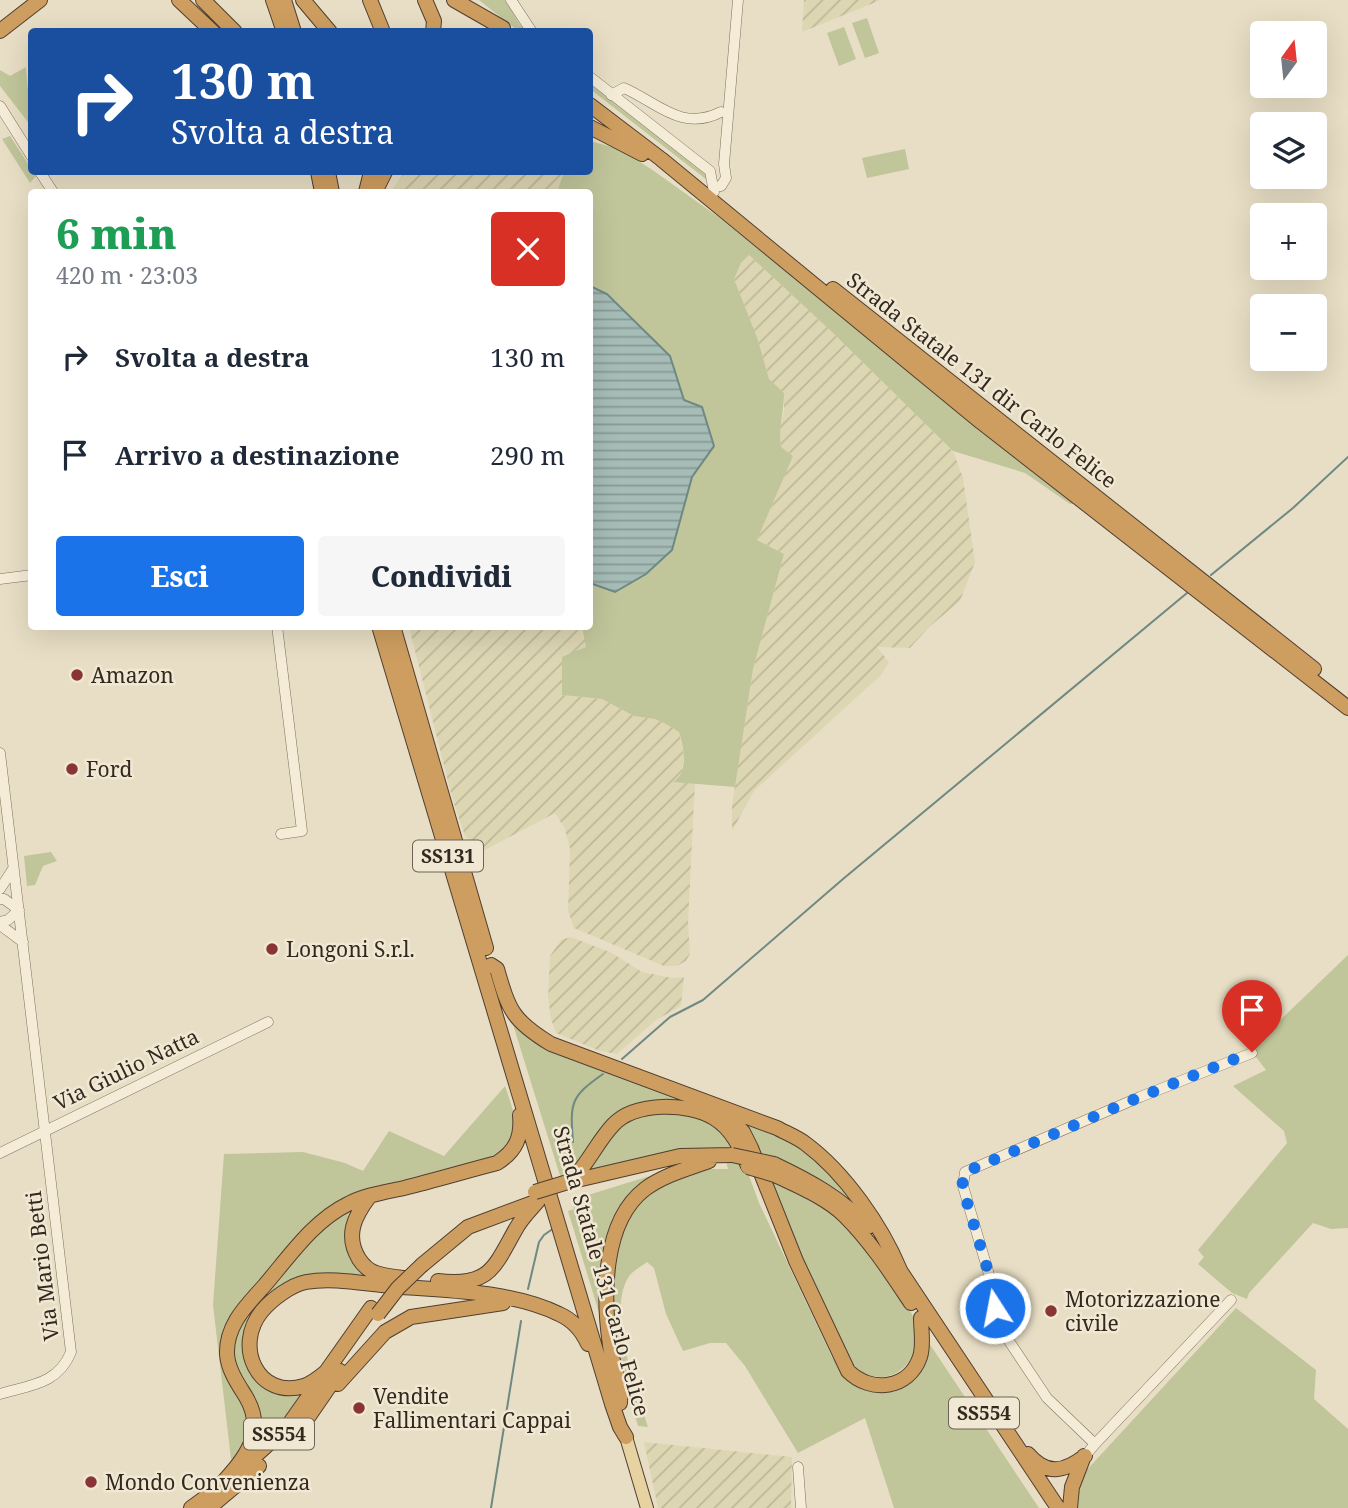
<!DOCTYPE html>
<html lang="it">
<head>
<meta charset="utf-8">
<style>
  :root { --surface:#fff; --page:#f6f6f7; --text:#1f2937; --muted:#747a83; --accent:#1a73e8 }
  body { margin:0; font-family:"Noto Serif",serif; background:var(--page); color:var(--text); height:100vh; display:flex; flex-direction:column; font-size:26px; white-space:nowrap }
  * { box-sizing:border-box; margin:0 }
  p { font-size:23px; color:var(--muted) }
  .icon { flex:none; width:38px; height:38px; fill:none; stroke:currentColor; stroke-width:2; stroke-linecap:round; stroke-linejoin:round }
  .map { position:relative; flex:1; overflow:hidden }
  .panel { position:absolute; left:28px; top:189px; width:565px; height:441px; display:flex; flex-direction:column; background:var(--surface); border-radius:7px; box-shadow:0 7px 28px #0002 }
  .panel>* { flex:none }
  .hud { position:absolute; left:28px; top:28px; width:565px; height:147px; border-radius:7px; box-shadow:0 7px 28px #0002; background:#1a4fa0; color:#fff; overflow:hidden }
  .needle { width:46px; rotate:15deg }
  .tools { position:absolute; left:1250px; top:21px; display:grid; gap:14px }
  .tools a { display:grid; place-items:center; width:77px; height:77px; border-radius:7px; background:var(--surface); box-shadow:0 7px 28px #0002; font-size:35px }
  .pin { position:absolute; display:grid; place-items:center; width:60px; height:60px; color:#fff; margin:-72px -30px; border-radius:50% 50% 50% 0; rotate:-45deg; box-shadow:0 0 7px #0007 }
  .pin .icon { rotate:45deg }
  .me { position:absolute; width:77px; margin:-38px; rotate:349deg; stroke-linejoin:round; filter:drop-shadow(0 0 5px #0008) }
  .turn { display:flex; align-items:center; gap:24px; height:147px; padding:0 28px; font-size:32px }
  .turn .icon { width:91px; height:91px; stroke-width:2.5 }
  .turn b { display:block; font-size:49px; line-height:60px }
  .round { display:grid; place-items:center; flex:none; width:74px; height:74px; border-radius:7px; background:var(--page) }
  .summary { display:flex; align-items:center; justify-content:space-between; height:119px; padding:0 28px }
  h1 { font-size:42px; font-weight:800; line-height:52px; color:#1e9e55 }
  .primary-button { display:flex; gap:14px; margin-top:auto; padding:14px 28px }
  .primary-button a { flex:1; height:80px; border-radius:7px; background:var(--accent); color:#fff; font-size:28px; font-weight:800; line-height:80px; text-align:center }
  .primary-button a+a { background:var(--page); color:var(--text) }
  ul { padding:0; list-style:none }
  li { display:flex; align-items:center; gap:21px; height:98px; padding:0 28px }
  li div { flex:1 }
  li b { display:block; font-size:26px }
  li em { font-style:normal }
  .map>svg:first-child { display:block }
  .farmland { fill:url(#farmland-furrows) }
  .green { fill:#c0c59a }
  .water { fill:url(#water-rules); stroke:#6e8983; stroke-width:2 }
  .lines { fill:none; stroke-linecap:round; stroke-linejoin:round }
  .stream { stroke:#6e8983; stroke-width:2 }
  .minor-casing { stroke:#81705d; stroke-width:11 }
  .major-casing { stroke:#503f31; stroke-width:14 }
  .highway-casing { stroke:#503f31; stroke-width:16 }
  .minor { stroke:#f4ecd7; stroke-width:10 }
  .major { stroke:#e7d2a1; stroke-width:12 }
  .highway { stroke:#ce9e60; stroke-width:14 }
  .highway-bridge-casing { stroke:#503f31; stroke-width:16; stroke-linecap:butt }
  .highway-bridge { stroke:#ce9e60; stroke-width:14 }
  .route { stroke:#1a73e8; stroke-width:12; stroke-dasharray:0 21.6 }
  .poi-dot { fill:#893435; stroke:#f1e8d4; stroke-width:2.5 }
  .labels { text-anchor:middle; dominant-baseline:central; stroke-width:5; stroke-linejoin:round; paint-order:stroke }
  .shield { fill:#f1e8d4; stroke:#6c6255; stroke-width:2 }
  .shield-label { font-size:19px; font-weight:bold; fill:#33291f }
  .street-label { font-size:21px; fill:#33291f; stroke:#f1e8d4 }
  .poi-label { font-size:21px; fill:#33291f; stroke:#f1e8d4; text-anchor:start }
</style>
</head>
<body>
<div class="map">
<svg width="1348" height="1508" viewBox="0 0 1348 1508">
  <defs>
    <pattern id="farmland-furrows" width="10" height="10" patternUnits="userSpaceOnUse" patternTransform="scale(1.75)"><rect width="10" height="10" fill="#ddd6b3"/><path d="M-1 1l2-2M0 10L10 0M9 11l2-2" fill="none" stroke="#beb89a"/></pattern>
    <pattern id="water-rules" width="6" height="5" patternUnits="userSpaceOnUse" patternTransform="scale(1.75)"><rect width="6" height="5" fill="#a6bcb6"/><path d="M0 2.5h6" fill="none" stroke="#889993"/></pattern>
  </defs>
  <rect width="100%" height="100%" fill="#e8dec5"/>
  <path class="farmland" d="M804,0H881L802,32Z
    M405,172H564L557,192H390Z
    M749,255L832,332L953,451L963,478L975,562L960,601L929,627L910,648L877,647L889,662L881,675L754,791L732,831V805L753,669L784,554L757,540L793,456L781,447L779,430L784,411V393L769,379L758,340L734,279L741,263Z
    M409,627H582L587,647L562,695L602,699L634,716L655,719L667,724L679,732L684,755L682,771L674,782L695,783L688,923L690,954L686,961L677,966H664L574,928L568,911L570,849L565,829L555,813L483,851L465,836L452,797Z
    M571,937L612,953L642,972L672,978L684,977L681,1006L656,1020L617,1054L600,1051L556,1033L551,1019L548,997L550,956L561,940Z
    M644,1442L792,1457L791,1508H658Z"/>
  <path class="green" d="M479,0H505L520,25L528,31H518Z
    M867,18L879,53L865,58L852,23Z
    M844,27L856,59L839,66L827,33Z
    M26,67L31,126L0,86V70L10,76Z
    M590,81L705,173L707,180L590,89Z
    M10,136L36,176L30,183L2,139Z
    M590,141L619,149L651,169L717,216L1077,504H1070L1025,473L953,451L832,332L749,255L741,263L734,279L758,340L769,379L784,393C784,411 778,428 781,447L793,456L757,540L784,554L753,669L735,787L673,782C689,772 684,748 679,732L666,724L655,719L634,716L602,699L562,695V657L586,647L582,627L590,626V192H557L564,172H590Z
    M905,149L909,169L867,178L862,158Z
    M51,852L57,861L43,866L35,885L27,886L24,856Z
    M1348,955V1228L1331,1229L1313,1223L1249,1293L1247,1299L1232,1293L1198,1264L1204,1257L1198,1250L1287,1143L1284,1131L1233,1086L1266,1070L1250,1049Z
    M511,1018L523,1030L680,1096L713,1114L624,1110L580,1168L561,1179Z
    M505,1086C514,1114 526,1136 496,1156L366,1190L319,1216L226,1326L246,1405L249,1433L235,1463L231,1459L213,1305L224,1154L303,1152L345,1163L363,1171L389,1131L444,1156Z
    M662,1111L699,1117L722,1128L748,1173L759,1203L832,1357L849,1380L863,1390L894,1392L909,1384L921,1370L927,1340L1039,1508H894L865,1418L798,1453L745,1366L726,1343H710L683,1351L666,1314L654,1268L647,1262C642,1266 634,1270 630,1275C605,1308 637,1392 648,1427L638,1426L619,1360L615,1340L611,1268L619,1230L648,1191L704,1169H728L723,1150H690L661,1153L586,1174L607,1138L626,1121Z
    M737,1118L798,1144L817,1157L866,1215L757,1154Z
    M656,1174C644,1187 630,1199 619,1213C594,1245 603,1292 604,1329L568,1211L574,1209L572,1200Z
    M767,1179C797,1191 827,1203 850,1227C865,1248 880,1268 895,1289C902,1299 912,1310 915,1322C925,1355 896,1389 863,1373C855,1368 849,1361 843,1354Z
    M355,1205L346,1233L377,1277L292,1282L246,1332L243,1352L247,1366L263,1383L308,1390L255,1452L260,1424L232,1360L233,1333L312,1236Z
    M1236,1308L1316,1370L1314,1399L1348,1429V1508H1074L1083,1474Z"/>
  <path class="water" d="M590,286L607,294L670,356L684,400L702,407L714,446L692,477L672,550L646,574L615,592L590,583Z"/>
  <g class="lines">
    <path class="stream" d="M1211,575L1293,508L1348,457
      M622,1059L670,1017L703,1000L843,879L1187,593
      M573,1142C570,1103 570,1097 603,1074
      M528,1289L539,1242L544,1235L554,1228
      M491,1508L521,1321"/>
    <defs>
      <path id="minor" d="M511,0L532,32
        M590,77L710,171L714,192
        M611,95L624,88C658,103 681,132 721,112
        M0,106L32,157
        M40,172L53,192
        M713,187L721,186L726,178L724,164L738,0
        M0,579L32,575
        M277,626L302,831L281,834
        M0,753L71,1352C58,1384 31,1385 0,1394
        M0,889L13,869
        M0,899H4L19,910
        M0,922L8,920L19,910
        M0,925L23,942
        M0,1153L268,1022
        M1095,1444L1231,1300
        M1085,1456L1095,1444L1047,1398L999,1326L988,1271L963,1186L965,1172L1140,1097L1252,1053
        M798,1467L801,1508"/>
      <path id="major" d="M626,1437L647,1508"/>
      <path id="highway" d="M179,0L213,32
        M203,0L235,32
        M273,0L284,32
        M284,0L294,32
        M303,0L330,32
        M370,0L383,32
        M425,0L434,21L433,32
        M454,0L503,28
        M0,31L40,0
        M590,105L661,159L981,422L1348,708
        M590,127L642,154
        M318,172L322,192
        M328,172L332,192
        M366,192L371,172
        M375,192L385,172
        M833,289L1314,669
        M379,626L612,1404L620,1427L626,1437
        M393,626L486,948
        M491,965L497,969C509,1011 513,1021 551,1044L777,1128C786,1133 797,1137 806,1144C845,1173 881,1225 900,1270
        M721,1108L743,1132L751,1148L796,1261L848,1371C871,1394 909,1389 920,1357C924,1345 921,1330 921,1318
        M774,1164C810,1181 841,1198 868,1227
        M775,1175C798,1186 827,1198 845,1216C871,1242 891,1273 911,1303
        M571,1181C588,1164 597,1142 613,1125C634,1102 688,1102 714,1118C732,1129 740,1147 748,1166
        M573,1181L680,1156L732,1155
        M369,1197C354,1217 345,1236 359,1259C363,1265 369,1271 376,1273C385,1276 395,1277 404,1278
        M895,1263L1058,1508
        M422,1265L468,1227L535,1202
        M438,1281C491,1287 494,1267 517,1227C522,1218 531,1209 538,1201
        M331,1368C323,1374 314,1383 304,1386C258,1400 233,1346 262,1311C272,1299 291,1285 306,1282C333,1277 365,1284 391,1286C446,1291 509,1290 559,1314C573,1320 582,1331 588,1344
        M338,1384L385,1332L411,1317L503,1303
        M620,1403C622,1383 612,1365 610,1345C603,1297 602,1222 645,1189C664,1175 687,1169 709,1161
        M290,1435L309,1416L340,1371
        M1028,1454C1047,1476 1064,1472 1085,1456
        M242,1468L287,1427L371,1308
        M216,1490C240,1463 269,1436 246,1397C238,1384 228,1370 227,1354C226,1325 246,1306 264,1286C289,1257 313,1221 348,1204C365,1195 386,1192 404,1188C436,1180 466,1171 497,1163C516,1151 522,1137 520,1115
        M191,1508L224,1484
        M209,1508L259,1466
        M1070,1508L1072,1487L1084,1456"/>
    </defs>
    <use href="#minor" class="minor-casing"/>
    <use href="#major" class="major-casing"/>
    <use href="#highway" class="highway-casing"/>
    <use href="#minor" class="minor"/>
    <use href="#major" class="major"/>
    <use href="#highway" class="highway"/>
    <defs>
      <path id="highway-bridge" d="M732,1155L774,1164
        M748,1167L775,1175
        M535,1192L571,1181
        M378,1314L398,1288L422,1265"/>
    </defs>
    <use href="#highway-bridge" class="highway-bridge-casing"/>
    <use href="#highway-bridge" class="highway-bridge"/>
  </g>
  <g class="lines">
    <path class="route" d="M995,1308L988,1271L962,1186L965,1172L1140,1097L1252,1052"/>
  </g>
  <g class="poi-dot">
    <circle cx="77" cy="675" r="7"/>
    <circle cx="72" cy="769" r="7"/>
    <circle cx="272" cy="949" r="7"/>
    <circle cx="1051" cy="1311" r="7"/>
    <circle cx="359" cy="1408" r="7"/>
    <circle cx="91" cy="1482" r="7"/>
  </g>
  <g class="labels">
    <g class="shield">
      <rect x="413" y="840.5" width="70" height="31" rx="5"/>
      <rect x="949" y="1397.5" width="70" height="31" rx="5"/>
      <rect x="244" y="1418.5" width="70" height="31" rx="5"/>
    </g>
    <g class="shield-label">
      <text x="448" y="856">SS131</text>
      <text x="984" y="1413">SS554</text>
      <text x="279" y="1434">SS554</text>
    </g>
    <g class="street-label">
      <text transform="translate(982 380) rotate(38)">Strada Statale 131 dir Carlo Felice</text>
      <text transform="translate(126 1069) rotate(-26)">Via Giulio Natta</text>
      <text transform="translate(42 1266) rotate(-97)">Via Mario Betti</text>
      <text transform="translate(602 1271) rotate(74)">Strada Statale 131 Carlo Felice</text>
    </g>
    <g class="poi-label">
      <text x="91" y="675">Amazon</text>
      <text x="86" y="769">Ford</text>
      <text x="286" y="949">Longoni S.r.l.</text>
      <text x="1065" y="1299">Motorizzazione<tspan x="1065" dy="24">civile</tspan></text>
      <text x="373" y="1396">Vendite<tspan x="373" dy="24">Fallimentari Cappai</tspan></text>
      <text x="105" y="1482">Mondo Convenienza</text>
    </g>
  </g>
</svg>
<div class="tools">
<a><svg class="needle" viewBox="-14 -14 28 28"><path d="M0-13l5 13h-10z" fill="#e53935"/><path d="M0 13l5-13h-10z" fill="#747a83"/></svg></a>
<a><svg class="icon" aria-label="layers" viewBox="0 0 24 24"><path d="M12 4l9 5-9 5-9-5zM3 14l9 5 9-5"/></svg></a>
<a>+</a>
<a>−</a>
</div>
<div class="pin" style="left:1252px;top:1052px;background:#d93025"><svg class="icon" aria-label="arrive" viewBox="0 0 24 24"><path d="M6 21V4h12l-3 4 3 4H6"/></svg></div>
<svg class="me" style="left:995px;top:1308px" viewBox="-20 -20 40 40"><circle r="17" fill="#1a73e8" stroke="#fff" stroke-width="3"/><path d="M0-11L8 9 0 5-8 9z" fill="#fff"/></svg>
<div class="hud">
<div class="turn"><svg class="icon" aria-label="right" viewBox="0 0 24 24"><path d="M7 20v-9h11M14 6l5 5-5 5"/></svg><div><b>130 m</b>Svolta a destra</div></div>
</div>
<section class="panel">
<div class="summary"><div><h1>6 min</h1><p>420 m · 23:03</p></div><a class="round" style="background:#d93025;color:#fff"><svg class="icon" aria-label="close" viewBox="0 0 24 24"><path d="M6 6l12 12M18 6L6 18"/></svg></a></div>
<ul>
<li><svg class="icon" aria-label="right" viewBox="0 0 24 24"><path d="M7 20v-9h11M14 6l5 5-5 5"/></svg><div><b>Svolta a destra</b></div><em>130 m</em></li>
<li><svg class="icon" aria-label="arrive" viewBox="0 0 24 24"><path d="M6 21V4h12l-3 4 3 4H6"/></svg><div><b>Arrivo a destinazione</b></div><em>290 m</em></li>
</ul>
<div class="primary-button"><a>Esci</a><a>Condividi</a></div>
</section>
</div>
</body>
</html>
